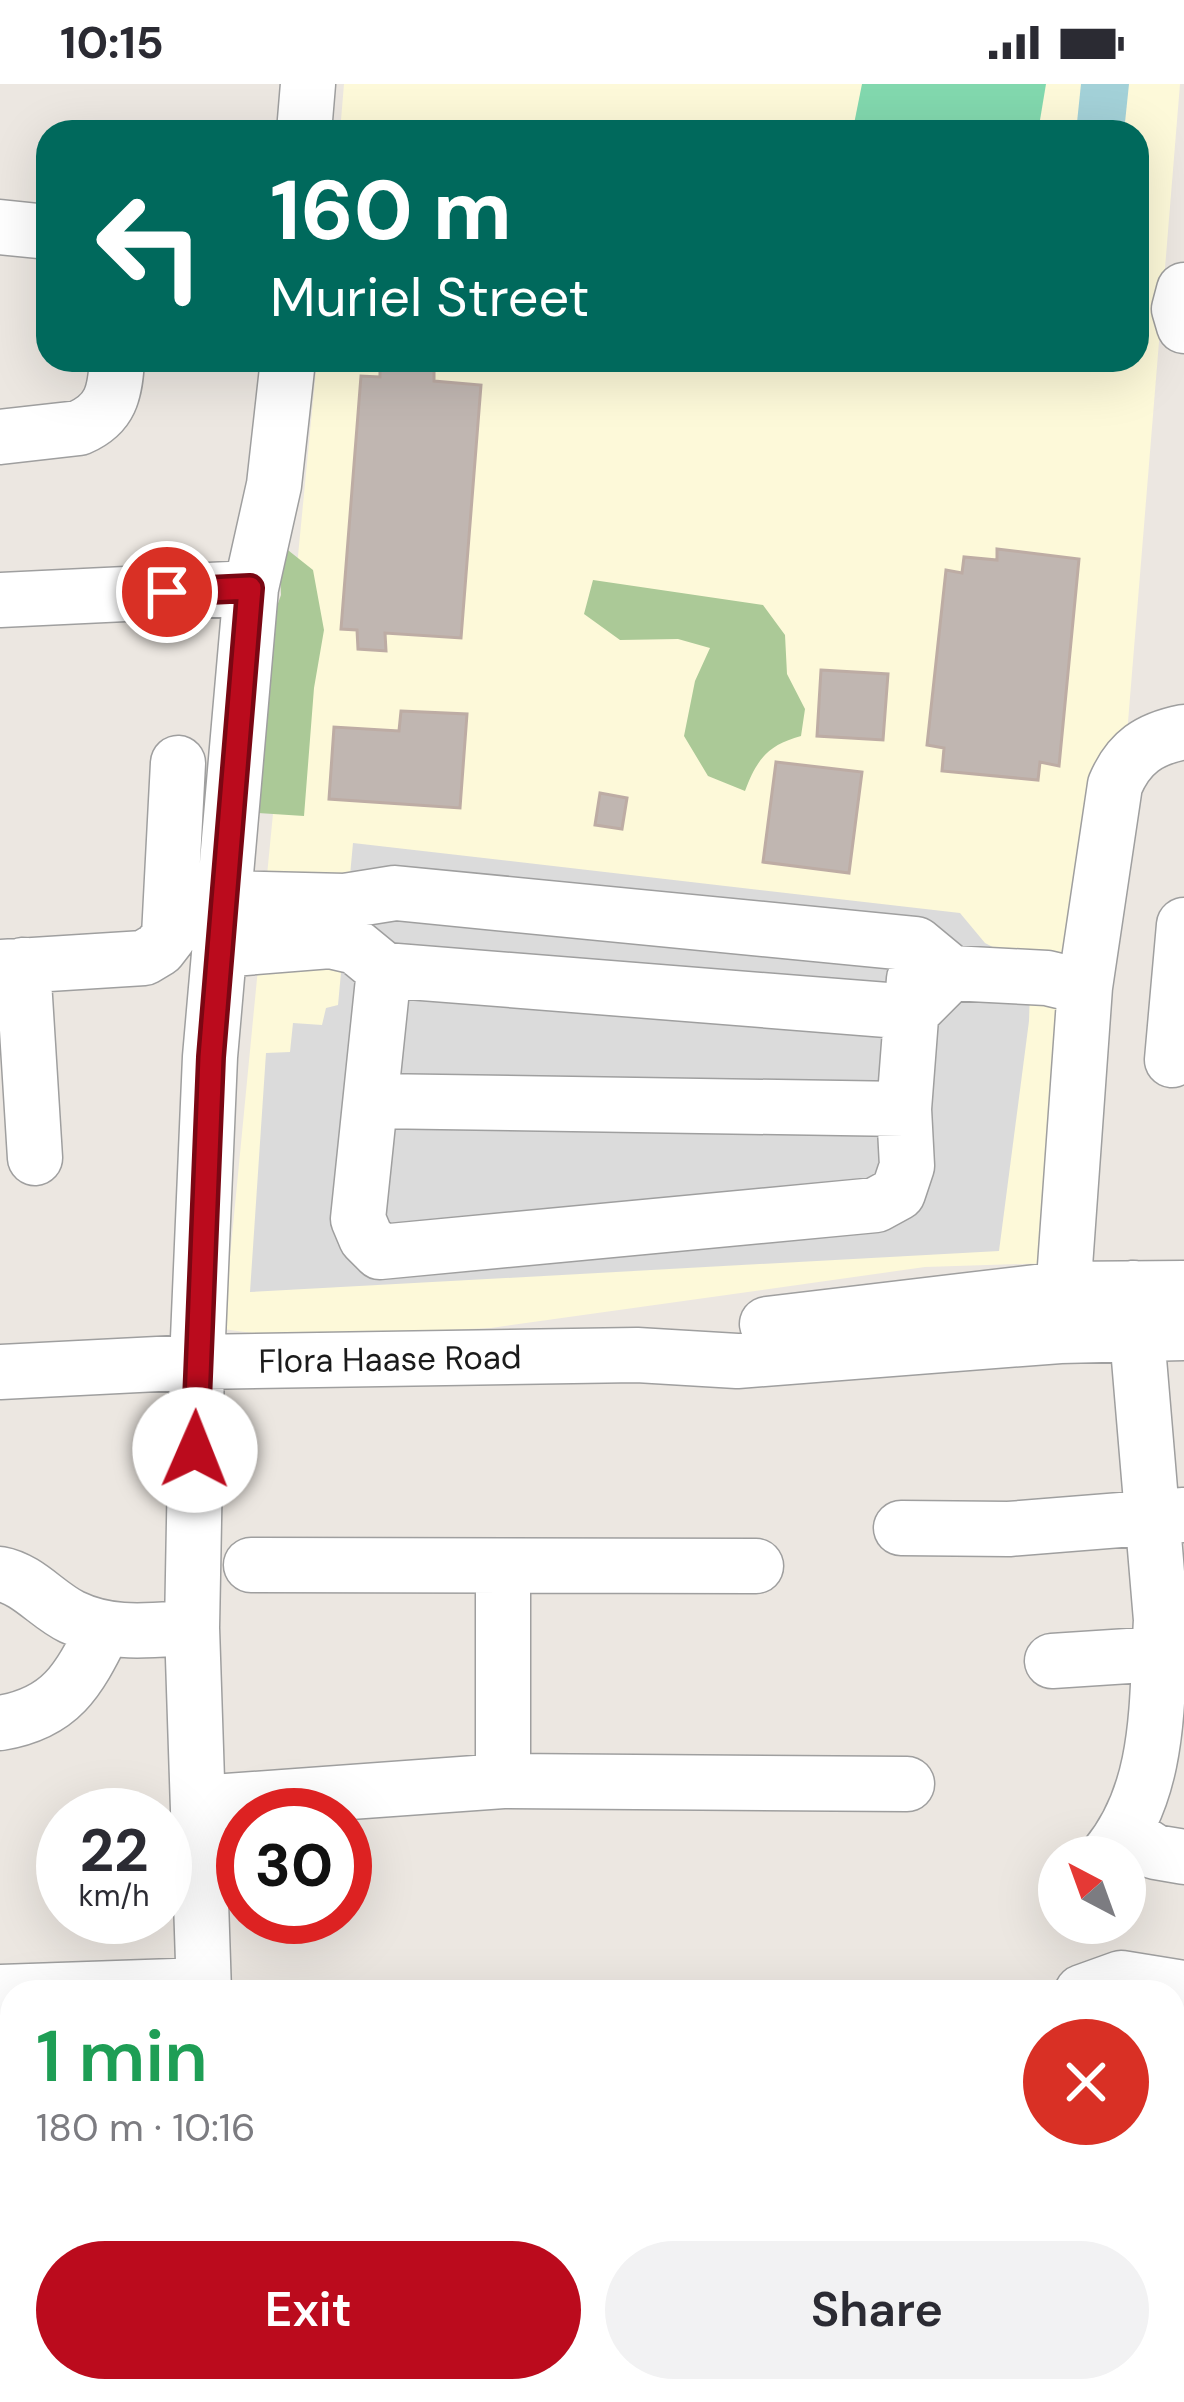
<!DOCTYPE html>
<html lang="en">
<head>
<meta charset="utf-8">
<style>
  :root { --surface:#fff; --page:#f2f2f3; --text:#2b2b33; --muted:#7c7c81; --accent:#bb0b1d }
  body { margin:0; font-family:"DM Sans",sans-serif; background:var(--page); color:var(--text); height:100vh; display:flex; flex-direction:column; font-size:45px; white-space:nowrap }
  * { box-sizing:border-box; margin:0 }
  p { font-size:39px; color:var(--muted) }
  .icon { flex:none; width:66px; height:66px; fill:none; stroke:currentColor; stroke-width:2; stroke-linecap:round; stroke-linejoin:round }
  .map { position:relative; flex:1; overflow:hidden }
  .drawer { position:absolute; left:0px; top:1896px; width:1185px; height:423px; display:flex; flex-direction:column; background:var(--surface); border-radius:36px 36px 0 0; box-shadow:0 12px 48px #0002 }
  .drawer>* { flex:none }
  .top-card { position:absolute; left:36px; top:36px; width:1113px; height:252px; border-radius:36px; box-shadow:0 12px 48px #0002; background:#00695c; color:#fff; overflow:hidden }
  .needle { width:78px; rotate:319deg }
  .buttons { position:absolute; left:1038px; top:1752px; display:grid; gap:24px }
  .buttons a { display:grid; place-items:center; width:108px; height:108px; border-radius:50%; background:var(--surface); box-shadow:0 12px 48px #0002; font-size:60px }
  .speed { position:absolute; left:36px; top:1704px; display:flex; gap:24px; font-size:60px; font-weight:700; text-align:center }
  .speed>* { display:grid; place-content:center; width:156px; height:156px; border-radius:50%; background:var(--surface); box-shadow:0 12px 48px #0002; line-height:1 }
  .speed small { font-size:30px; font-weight:400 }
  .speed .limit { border:18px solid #d22; background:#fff; color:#111 }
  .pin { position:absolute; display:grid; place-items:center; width:102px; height:102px; color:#fff; margin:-51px; border:6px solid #fff; border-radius:50%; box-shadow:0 3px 12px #0007 }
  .me { position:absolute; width:132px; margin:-66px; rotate:1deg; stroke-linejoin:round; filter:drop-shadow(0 0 9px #0008) }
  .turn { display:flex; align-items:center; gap:42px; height:252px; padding:0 36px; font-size:54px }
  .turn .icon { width:156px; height:156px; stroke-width:2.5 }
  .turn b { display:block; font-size:84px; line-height:102px }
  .round { display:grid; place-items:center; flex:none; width:126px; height:126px; border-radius:63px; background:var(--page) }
  .overview { display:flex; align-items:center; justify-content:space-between; height:204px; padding:0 36px }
  h1 { font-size:72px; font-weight:600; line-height:90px; color:#1e9e55 }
  .cta { display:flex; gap:24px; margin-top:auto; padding:24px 36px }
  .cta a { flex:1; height:138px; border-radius:72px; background:var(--accent); color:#fff; font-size:48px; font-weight:600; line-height:138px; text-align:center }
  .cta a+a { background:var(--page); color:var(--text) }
  .status { display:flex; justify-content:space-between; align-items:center; height:84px; padding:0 60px; background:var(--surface); direction:ltr }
  .status svg { height:33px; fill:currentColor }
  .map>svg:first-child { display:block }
  .education { fill:#fdf9d9 }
  .forest { fill:#abc997 }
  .pitch { fill:#82d8ae }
  .parking { fill:#dbdbdb }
  .water { fill:#a3d1d8 }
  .building { fill:#c0b6b1; stroke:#bdaca4; stroke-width:3 }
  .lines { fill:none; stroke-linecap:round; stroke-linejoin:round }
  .minor-casing { stroke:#9f9f9f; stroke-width:57 }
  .minor { stroke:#fff; stroke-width:54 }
  .route-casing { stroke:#7a0713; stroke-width:30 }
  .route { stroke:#bb0b1d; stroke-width:21 }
  .labels { text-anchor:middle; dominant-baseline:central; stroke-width:9; stroke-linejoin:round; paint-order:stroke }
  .street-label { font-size:33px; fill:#1b1b1b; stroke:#fff }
</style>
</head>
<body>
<div class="status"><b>10:15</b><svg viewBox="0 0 49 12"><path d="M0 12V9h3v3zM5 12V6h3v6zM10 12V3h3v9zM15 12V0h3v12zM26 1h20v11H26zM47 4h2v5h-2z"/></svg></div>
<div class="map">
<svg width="1184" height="2318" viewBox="0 0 1184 2318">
  <rect width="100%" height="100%" fill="#ece7e1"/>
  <path class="education" d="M344,0H1180L1084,1178L925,1183L491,1244L282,1253L223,1245L317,276H1137V48H340Z"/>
  <path class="forest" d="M279,459L313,486L324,546L314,604L304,732L258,729L266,553L281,511Z
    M593,496L763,521L785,551L787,590L805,625L801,652C768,661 757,675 745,707L708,692L684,652L695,597L710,564L678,555L620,556L584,530Z"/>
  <path class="pitch" d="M862,0H1046L1038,48H900L854,40Z"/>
  <path class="parking" d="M353,759L960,829L985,859L1012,873L1031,875L1029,937L999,1167L250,1208L266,969L290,968L293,939L322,941L326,924L338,921Z"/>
  <path class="water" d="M1081,0H1129L1124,48H1076Z"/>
  <path class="building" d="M380,278L434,282V297L481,301L461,554L385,549L386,567L358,565L357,546L341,545L361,292L380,293Z
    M997,465L1079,475L1059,682L1040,678L1038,696L942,687L944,664L927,661L946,486L962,489L964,473L997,476Z
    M821,586L888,590L883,656L817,652Z
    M401,627L467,630L460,724L329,715L334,643L399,647Z
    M776,678L862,688L849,789L763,778Z
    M600,709L627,714L622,745L595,741Z"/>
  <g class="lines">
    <defs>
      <path id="minor" d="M304,48L308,0
        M0,143L48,148
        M1184,206L1179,225L1184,242
        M0,353L79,344C111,330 115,309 117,276
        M0,516L251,504
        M220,866L330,857L356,863L384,886L912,928L951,889L916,860L395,809L345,817L224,814
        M23,881L35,1074
        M0,883L144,874L159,865L169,852L178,679
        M384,886L358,1135L366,1154L380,1168L876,1121L898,1109L907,1082L904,1025L914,895
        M951,889L1047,894L1085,903
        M1172,976L1184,841
        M373,1017L904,1025
        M767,1240L1061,1205L1184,1204
        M1060,1252L1085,903L1115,701C1129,668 1149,655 1184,648
        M0,1288L197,1278L637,1271L737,1277L1060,1252L1184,1249
        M901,1444L1009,1445L1184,1431
        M251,1481L756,1482
        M0,1490C28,1495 47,1521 72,1533C111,1552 150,1546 192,1544
        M1052,1577L1159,1570
        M0,1639C61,1629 78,1597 104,1545
        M503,1697V1482
        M199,1719L503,1697L907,1700
        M1126,1749L1155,1768L1184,1773
        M1106,1773C1162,1706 1156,1618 1161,1536L1133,1204
        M0,1908L204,1901
        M204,1908L192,1544L197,1278L210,973L251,504L274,401L288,276
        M1082,1908L1121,1894L1184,1904
        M1173,1958L1184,1932
        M0,2238L12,2237
        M382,2307L411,2318
        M805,2318L809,2307
        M1034,2318L1038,2307"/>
    </defs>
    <use href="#minor" class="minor-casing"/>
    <use href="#minor" class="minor"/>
  </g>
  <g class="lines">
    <defs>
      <path id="route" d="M167,508L250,504L211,973L195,1366"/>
    </defs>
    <use href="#route" class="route-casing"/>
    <use href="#route" class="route"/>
  </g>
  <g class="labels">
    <g class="street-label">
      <text transform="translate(390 1275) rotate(-1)">Flora Haase Road</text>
    </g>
  </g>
</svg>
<div class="buttons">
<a><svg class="needle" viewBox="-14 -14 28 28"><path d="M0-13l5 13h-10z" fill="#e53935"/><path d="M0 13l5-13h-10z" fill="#7c7c81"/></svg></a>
</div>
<div class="speed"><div>22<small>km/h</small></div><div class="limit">30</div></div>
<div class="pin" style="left:167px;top:508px;background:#d93025"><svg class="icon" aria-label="arrive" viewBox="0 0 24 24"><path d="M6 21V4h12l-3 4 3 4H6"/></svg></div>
<svg class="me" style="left:195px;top:1366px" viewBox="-20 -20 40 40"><circle r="19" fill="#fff"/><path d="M0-13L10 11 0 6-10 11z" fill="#bb0b1d"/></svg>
<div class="top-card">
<div class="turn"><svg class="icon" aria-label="left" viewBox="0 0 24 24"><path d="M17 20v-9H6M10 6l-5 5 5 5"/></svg><div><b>160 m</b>Muriel Street</div></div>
</div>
<section class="drawer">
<div class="overview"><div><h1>1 min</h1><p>180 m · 10:16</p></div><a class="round" style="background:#d93025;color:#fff"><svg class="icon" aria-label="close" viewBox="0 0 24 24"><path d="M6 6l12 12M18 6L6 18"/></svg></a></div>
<div class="cta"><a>Exit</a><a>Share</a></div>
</section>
</div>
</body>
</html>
